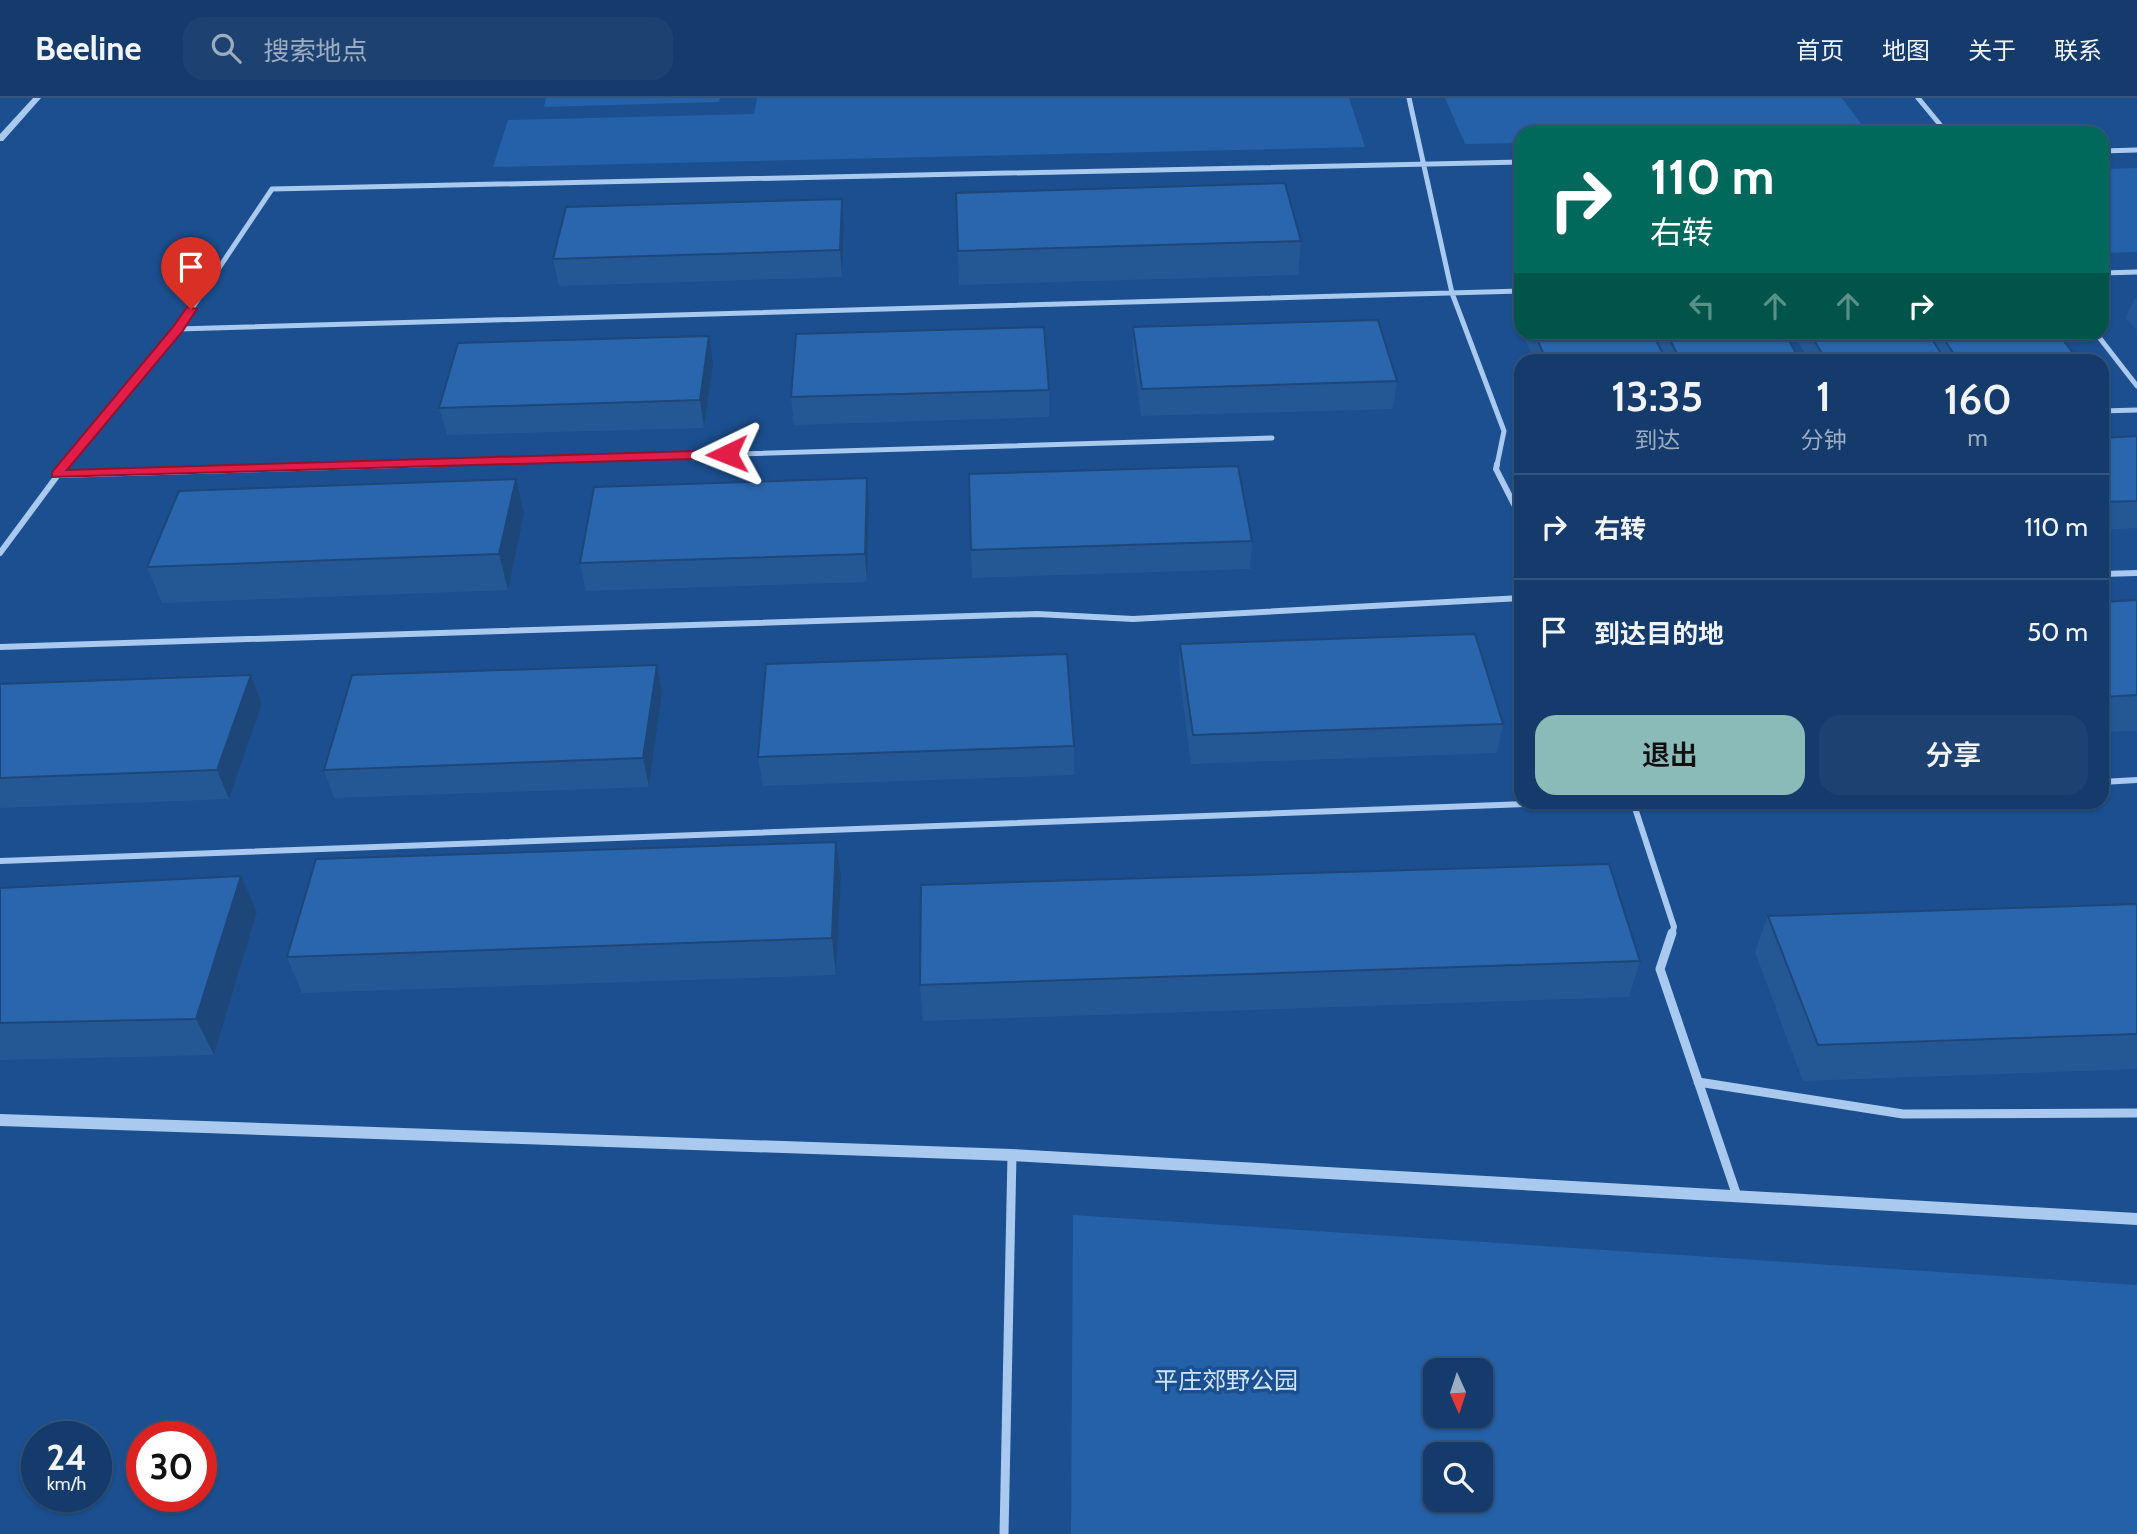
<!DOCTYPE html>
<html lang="zh">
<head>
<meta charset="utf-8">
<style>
  :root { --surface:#143b6b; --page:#1d4271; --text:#f1f3f6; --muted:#9dadc1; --line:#33557e; --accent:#8bbbb9 }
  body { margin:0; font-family:Cabin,"Noto Sans SC",sans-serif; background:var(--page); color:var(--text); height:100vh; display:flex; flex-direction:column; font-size:26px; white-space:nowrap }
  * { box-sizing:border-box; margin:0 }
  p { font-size:23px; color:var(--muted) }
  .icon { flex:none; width:38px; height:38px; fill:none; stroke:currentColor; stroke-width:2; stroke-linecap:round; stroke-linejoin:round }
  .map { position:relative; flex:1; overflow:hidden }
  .details { position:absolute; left:1514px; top:256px; width:595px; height:455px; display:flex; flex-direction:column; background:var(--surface); border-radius:21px; box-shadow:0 2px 5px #0004,0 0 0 2px var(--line) }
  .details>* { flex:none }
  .hud { position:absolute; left:1514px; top:28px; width:595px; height:214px; border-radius:21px; box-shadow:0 2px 5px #0004,0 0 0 2px var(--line); background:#00695c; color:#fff; overflow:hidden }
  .needle { width:46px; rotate:177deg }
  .controls { position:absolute; left:1423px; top:1260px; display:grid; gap:14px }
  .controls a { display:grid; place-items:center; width:70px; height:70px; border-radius:14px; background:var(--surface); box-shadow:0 2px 5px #0004,0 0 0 2px var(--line); font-size:35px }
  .speed { position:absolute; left:21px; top:1323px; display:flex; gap:14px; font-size:35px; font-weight:700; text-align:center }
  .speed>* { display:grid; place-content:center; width:91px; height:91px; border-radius:50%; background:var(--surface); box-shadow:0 2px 5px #0004,0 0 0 2px var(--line); line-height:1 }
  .speed small { font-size:18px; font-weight:400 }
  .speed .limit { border:10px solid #d22; background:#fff; color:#111 }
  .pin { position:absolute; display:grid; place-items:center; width:60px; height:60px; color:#fff; margin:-72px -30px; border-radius:50% 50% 50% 0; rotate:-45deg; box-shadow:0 0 7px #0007 }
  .pin .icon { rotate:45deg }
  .me { position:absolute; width:77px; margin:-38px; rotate:268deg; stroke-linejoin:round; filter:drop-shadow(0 0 5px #0008) }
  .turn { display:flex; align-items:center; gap:24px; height:147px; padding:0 21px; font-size:32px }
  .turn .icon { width:91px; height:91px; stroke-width:2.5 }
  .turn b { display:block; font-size:49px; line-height:60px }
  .lanes { display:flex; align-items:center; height:66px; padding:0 21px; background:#0003; justify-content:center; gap:35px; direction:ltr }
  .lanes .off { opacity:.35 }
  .eta { display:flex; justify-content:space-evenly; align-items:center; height:119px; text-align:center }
  .eta b { font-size:42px; font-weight:600; line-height:49px }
  .button { display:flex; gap:14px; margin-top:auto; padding:14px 21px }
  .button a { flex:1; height:80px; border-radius:21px; background:var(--accent); color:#111; font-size:28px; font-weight:600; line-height:80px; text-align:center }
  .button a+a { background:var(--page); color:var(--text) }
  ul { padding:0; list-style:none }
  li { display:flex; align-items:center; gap:21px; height:105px; padding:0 21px; border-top:2px solid var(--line) }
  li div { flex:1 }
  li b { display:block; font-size:26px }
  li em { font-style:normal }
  header { display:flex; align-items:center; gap:42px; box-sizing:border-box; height:98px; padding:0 35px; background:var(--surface); border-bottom:2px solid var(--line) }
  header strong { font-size:33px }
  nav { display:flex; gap:38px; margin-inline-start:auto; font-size:24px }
  .search { width:490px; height:63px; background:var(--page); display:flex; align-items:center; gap:18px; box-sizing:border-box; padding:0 24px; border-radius:21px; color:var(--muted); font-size:26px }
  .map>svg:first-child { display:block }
  .green { fill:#2461a8; fill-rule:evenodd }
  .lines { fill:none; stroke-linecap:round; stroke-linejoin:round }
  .minor-far2 { stroke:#a9c9ee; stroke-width:5 }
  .minor-far1 { stroke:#a9c9ee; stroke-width:6 }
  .minor { stroke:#a9c9ee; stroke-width:9 }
  .tertiary { fill:#a9c9ee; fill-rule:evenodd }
  .wall { fill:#245895 }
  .shaded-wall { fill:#1d4779 }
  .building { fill:#2a66ad; stroke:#1d4779; stroke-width:2 }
  .route { fill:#e11d48; stroke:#92132f; stroke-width:2 }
  .labels { text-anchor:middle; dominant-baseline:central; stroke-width:7; stroke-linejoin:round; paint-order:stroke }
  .near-park-label { font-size:24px; fill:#cfe3fa; stroke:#1b4f8f }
</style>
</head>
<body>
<header>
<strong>Beeline</strong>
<div class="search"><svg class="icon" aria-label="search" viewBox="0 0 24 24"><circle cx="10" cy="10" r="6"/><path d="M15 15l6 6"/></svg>搜索地点</div>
<nav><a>首页</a><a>地图</a><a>关于</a><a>联系</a></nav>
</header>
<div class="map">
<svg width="2137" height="1436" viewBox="0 0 2137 1436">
  <rect width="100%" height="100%" fill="#1b4f8f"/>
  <path class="green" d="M546,0H720L719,4L544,9Z
    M757,0H1349L1365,49L493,69L508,22L754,16Z
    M1445,0H1842L1867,34L1521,35V45L1465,46Z
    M2137,70V154L2102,155V71Z
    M1073,1117L2137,1187V1436H1071ZM1480,1272V1318H1435V1272ZM1480,1356V1402H1435V1356Z"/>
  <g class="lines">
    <path class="minor-far2" d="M1409,0L1452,195L1504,333L1497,367
      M1918,0L1947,35
      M2102,53L2137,52
      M2102,175L2137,174
      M178,231L1521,193
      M2095,234L2137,288
      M2102,313L2137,312
      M65,367L178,231L272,91L1521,64
      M375,367L1272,340"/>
    <path class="minor-far1" d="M1497,366L1496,371L1521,420
      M57,377L433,366
      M0,455L66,366
      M2102,476L2137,475
      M0,549L1037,516L1133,521L1521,500
      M2102,684L2137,682
      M1633,704L1674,829L1672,836
      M0,763L1578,704"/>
    <path class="minor" d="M1672,835L1660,871L1737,1098
      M1698,984L1903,1016L2137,1015
      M1004,1436L1012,1057"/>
    <path class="tertiary" d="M33,0H41L3,43H0V36Z
      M0,1016L1012,1051L2137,1115V1127L1012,1063L0,1028Z"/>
  </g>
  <path class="wall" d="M956,95L1301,143L1298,177L959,187Z
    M842,101L844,127L842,179L559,188L553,161Z
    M2134,201H2137V233L2126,220Z
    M1133,229L1397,283L1393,311L1141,318L1133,256Z
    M1524,234H1784L1800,262H1534L1523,236Z
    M1792,234H2057L2073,255L2070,262H1809Z
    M713,266L704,330L447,337L439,310Z
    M1049,292V319L794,327L791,299Z
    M2137,338V430L2102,432V340Z
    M969,376L1252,443L1250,471L972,480Z
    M869,408L867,484L586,493L580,465Z
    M524,416L508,492L162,505L147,469Z
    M2137,502V633L2102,634V504Z
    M1180,546L1503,626L1497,655L1191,666L1179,574Z
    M251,577L262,606L229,701L0,710V586Z
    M662,595L649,689L334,700L324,672Z
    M1074,648V677L763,688L758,659Z
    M241,778L257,814L214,957L0,962V790Z
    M841,780L836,877L302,895L287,859Z
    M2137,806V971L1803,983L1755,854L1768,818Z
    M1640,863L1629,899L923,923L920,887Z"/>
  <path class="shaded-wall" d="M842,101L844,127L842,179L840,152Z
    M709,238L713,266L704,330L700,302Z
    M867,380L869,408L867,484L865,456Z
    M516,381L524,416L508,492L499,456Z
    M657,567L662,595L649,689L643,660Z
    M251,577L262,606L229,701L217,672Z
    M836,744L841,780L836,877L832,840Z
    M241,778L257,814L214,957L196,921Z"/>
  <path class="building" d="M1285,85L1301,143L958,153L956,95Z
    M842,101L840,152L553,161L566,109Z
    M1378,222L1397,283L1142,291L1133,229Z
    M1044,229L1049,292L791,299L796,236Z
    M1534,234H1652L1666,262H1546Z
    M1666,234H1784L1800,262H1680Z
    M1809,234H1927L1943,258L1826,262Z
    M1939,234H2057L2073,255L1956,259Z
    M709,238L700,302L439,310L458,245Z
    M2137,338V403L2102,404V340Z
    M1238,368L1252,443L971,452L969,376Z
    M867,380L865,456L580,465L594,389Z
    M516,381L499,456L147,469L179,393Z
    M2137,502V597L2102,599V504Z
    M1475,536L1503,626L1193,637L1180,546Z
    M1067,556L1074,648L758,659L766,566Z
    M657,567L643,660L324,672L352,577Z
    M251,577L217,672L0,680V586Z
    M836,744L832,840L287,859L316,761Z
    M1609,766L1640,863L920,887L921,787Z
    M241,778L196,921L0,925V790Z
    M2137,806V936L1818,947L1768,818Z"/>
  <path class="route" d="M187,209L197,211L182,234L67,372L727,352L733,356L727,360L52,379V374L173,229Z"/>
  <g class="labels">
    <g class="near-park-label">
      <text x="1226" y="1282">平庄郊野公园</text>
    </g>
  </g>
</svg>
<div class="controls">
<a><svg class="needle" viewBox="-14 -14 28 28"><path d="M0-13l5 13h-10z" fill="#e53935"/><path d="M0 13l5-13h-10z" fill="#9dadc1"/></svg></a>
<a><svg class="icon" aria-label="search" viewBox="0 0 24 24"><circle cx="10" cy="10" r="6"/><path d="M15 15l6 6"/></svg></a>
</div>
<div class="speed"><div>24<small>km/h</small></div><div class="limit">30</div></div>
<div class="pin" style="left:191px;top:211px;background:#d93025"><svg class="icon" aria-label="arrive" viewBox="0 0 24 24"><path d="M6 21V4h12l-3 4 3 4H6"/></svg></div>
<svg class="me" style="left:727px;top:356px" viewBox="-20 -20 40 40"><path d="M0-17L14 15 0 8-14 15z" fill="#e11d48" stroke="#fff" stroke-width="4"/></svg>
<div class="hud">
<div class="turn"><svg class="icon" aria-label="right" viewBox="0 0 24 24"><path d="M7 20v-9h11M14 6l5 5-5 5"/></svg><div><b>110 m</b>右转</div></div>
<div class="lanes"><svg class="icon off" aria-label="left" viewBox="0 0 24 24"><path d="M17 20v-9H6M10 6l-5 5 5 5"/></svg><svg class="icon off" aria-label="ahead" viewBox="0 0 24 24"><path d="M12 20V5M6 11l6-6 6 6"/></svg><svg class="icon off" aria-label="ahead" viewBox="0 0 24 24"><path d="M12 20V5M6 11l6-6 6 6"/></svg><svg class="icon" aria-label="right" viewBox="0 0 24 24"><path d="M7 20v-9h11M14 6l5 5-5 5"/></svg></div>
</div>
<section class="details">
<div class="eta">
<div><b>13:35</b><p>到达</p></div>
<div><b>1</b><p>分钟</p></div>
<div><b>160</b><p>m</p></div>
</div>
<ul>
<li><svg class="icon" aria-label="right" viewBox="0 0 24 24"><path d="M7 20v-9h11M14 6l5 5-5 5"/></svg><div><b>右转</b></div><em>110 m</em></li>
<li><svg class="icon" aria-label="arrive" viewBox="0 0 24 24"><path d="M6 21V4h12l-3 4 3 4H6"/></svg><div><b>到达目的地</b></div><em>50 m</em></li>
</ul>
<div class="button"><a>退出</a><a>分享</a></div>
</section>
</div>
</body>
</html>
